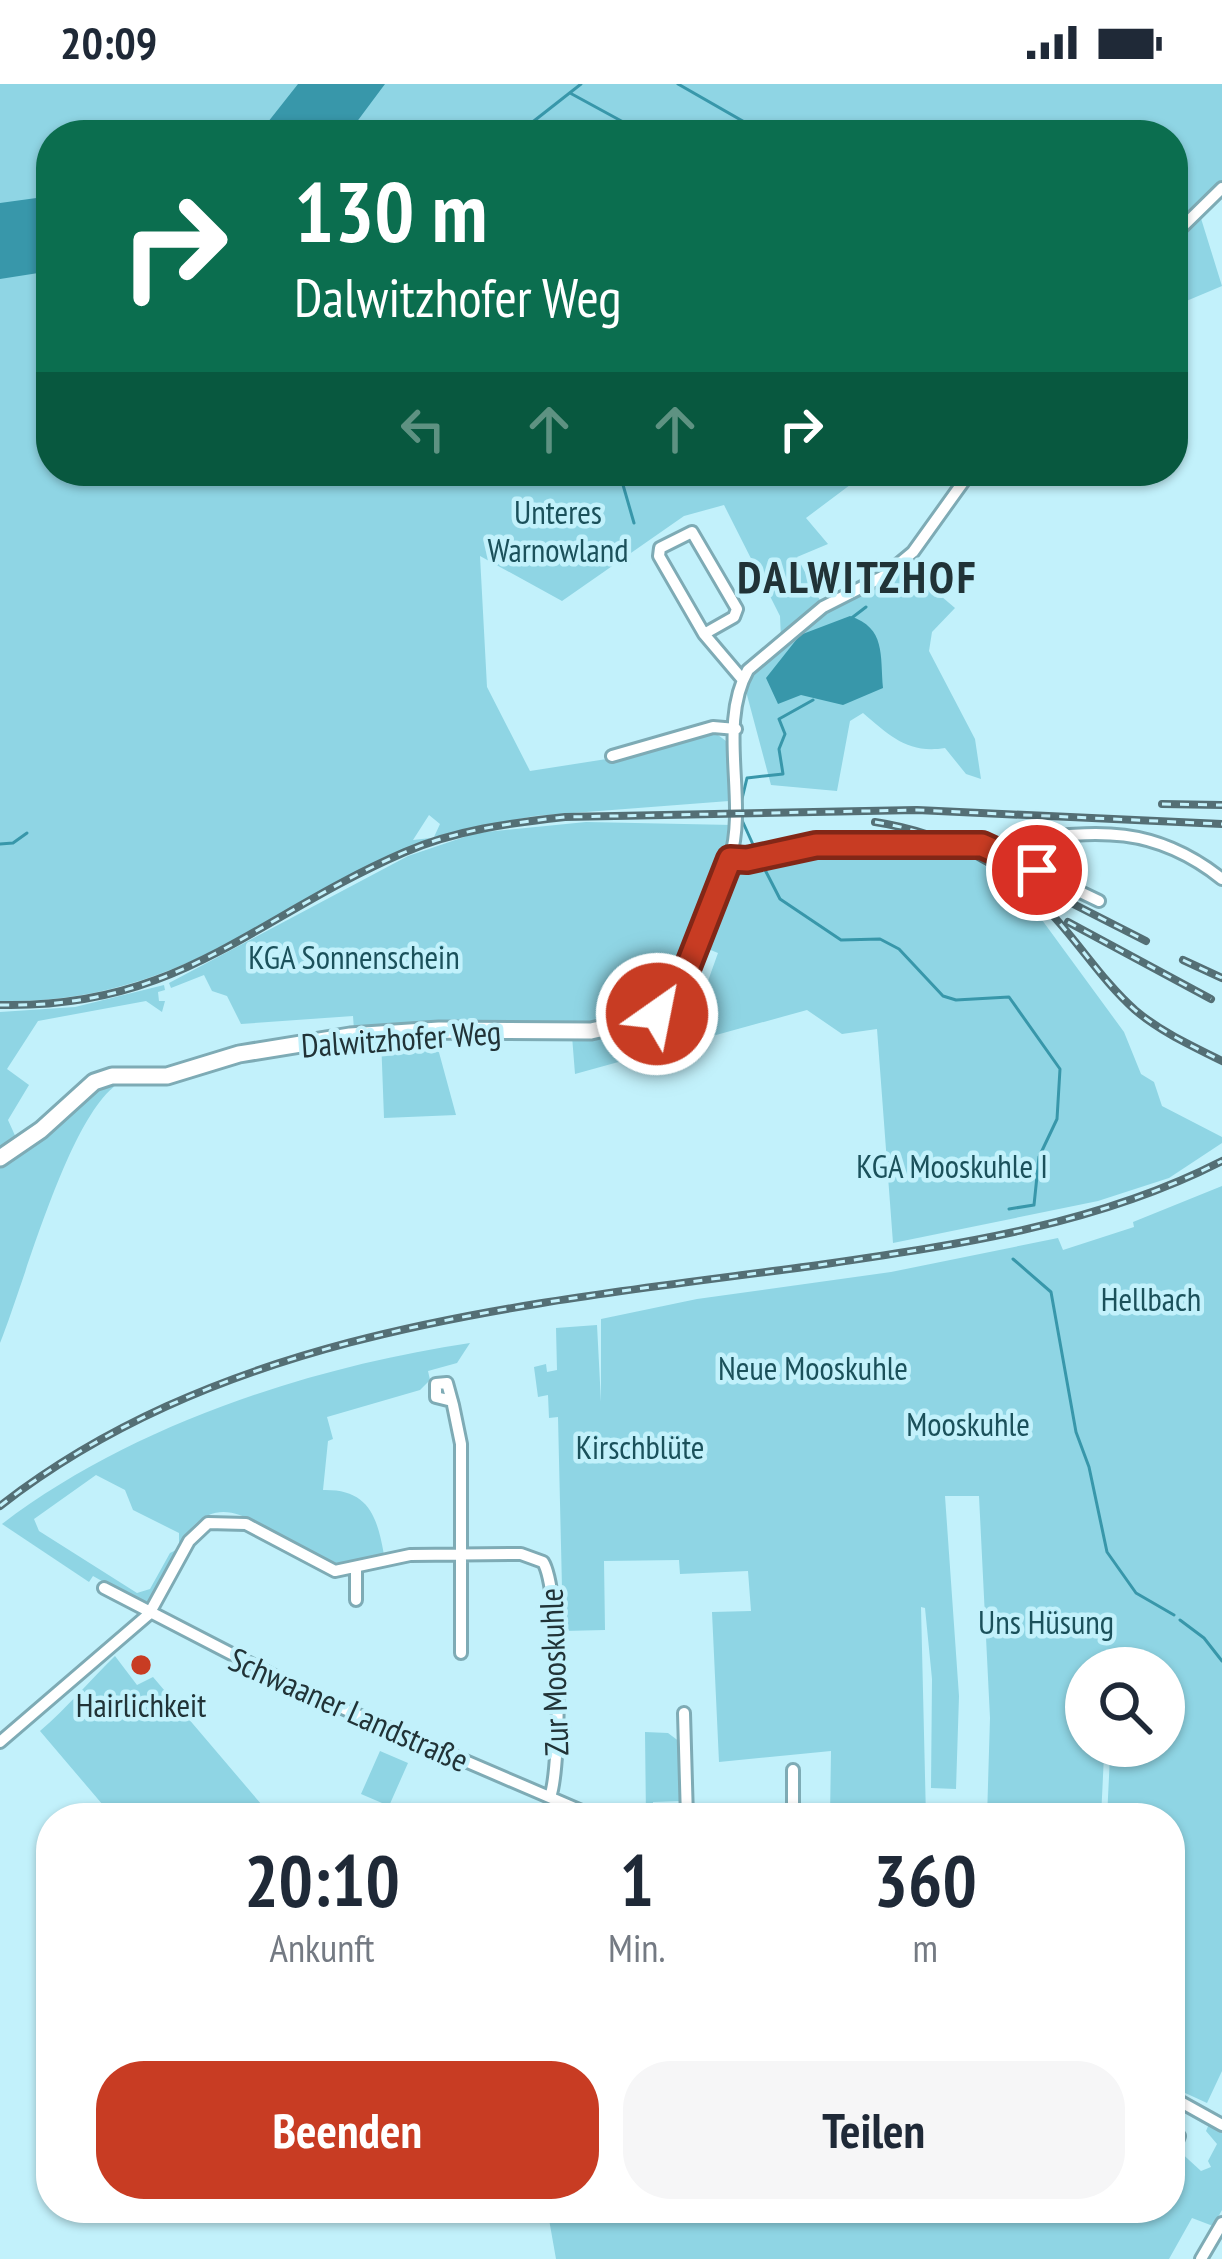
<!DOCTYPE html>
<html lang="de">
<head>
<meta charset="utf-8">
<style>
  :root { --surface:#fff; --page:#f6f6f7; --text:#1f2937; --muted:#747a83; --accent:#c83c23 }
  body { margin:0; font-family:"PT Sans Narrow",sans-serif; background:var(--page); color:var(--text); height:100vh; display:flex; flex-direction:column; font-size:45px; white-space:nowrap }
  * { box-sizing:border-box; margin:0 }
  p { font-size:39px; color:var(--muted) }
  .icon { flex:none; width:66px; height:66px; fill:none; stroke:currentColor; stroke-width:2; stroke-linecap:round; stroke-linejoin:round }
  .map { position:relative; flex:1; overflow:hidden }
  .sheet { position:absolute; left:36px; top:1719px; width:1149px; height:420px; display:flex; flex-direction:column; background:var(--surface); border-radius:48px; box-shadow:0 3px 9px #0004 }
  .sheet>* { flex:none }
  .hud { position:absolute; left:36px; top:36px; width:1152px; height:366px; border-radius:48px; box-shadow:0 3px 9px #0004; background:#0b6e4f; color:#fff; overflow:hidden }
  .tools { position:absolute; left:1065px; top:1563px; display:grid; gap:24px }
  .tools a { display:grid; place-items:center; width:120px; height:120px; border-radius:50%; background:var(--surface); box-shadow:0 3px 9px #0004; font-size:60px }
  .pin { position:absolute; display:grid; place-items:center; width:102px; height:102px; color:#fff; margin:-51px; border:6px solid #fff; border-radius:50%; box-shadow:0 3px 12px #0007 }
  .me { position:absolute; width:132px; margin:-66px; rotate:33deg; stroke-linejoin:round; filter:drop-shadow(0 0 9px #0008) }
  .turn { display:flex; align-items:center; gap:42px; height:252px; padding:0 60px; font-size:54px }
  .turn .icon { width:156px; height:156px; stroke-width:2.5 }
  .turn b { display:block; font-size:84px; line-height:102px }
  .lanes { display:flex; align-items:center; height:114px; padding:0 60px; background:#0003; justify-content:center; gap:60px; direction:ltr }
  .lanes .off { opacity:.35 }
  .eta { display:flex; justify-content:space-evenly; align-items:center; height:204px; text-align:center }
  .eta b { font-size:72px; font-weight:700; line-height:84px }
  .action { display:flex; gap:24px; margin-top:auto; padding:24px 60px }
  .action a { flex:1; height:138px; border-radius:48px; background:var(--accent); color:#fff; font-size:48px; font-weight:700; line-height:138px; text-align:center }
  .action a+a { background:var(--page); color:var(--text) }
  .status { display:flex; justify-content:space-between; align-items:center; height:84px; padding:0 60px; background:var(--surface); direction:ltr }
  .status svg { height:33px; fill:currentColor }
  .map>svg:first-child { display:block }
  .green { fill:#8fd5e4; fill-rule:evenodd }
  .water { fill:#3897aa }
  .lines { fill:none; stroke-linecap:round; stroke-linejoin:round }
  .stream { stroke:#3897aa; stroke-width:3 }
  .street-casing { stroke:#7eabb5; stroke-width:16 }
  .secondary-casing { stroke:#7eabb5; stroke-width:21 }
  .street { stroke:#fff; stroke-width:10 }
  .secondary { stroke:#fff; stroke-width:15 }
  .rail-casing { stroke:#546f75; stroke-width:8 }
  .rail { stroke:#c2f1fb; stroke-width:3; stroke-dasharray:9; stroke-linecap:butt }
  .route-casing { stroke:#822717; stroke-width:30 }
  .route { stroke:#c83c23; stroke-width:21 }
  .poi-dot { fill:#c83c23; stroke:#c2f1fb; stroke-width:4.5 }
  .labels { text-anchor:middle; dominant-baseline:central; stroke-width:9; stroke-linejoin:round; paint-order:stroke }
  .park-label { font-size:33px; fill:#1b515b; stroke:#c2f1fb }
  .street-label { font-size:33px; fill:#213337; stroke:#c2f1fb }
  .poi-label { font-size:33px; fill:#213337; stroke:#c2f1fb }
  .district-label { font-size:45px; font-weight:bold; letter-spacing:3px; fill:#213337; stroke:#c2f1fb }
</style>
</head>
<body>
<div class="status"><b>20:09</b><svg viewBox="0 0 49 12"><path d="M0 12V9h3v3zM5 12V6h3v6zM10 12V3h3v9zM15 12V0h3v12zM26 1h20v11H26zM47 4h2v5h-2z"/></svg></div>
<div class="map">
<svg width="1222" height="2175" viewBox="0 0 1222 2175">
  <rect width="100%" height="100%" fill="#c2f1fb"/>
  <path class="green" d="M0,0H1222V104L1199,128L1222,202L1184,218L1173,191V51H51V387H850L858,395L806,434L828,460L797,473L823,522L901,478L955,524L932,548L929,567L975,655L981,695L966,690L945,664C908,670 890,652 863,629L850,637L837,707L771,701L743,596L781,555L780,532L724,421L684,432L562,517L480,472L487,603L530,687L613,674L714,648L730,660L729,717L534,732L434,753L440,740L429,731L413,756L431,754C274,819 182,920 0,917Z
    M586,738L733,741C732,761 678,895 665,909C647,928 621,933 596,940L354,946L353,932L241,940L227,912L212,907L204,891L171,904L169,899L408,772L476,749Z
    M808,764L942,769L962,765L1023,810L1124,948L1141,990L1154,998L1162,1022L1222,1053V1059L1169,1094L1098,1117L893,1159L877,945L842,950L807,926L575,990L572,952L657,936L676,923L699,922L718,869L701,862L727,790Z
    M164,901L165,906L158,908L159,917H165L162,928L146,917L38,937L7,985L29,1001L8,1036L17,1056L0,1065V928L75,923Z
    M434,950L456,1031L384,1034L381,953Z
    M111,997L116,1001C67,1038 25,1197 0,1259V1079L98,1002Z
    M1222,1102V1987L1207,2019L1170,2002V1734H1107L1110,1672L1104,1671L1101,1734H987L990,1634L979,1412H945L959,1612L956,1705L931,1704L932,1595L925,1524L921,1523L926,1734H830L831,1667L719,1678L712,1528L751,1527L748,1487L680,1490L679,1476L604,1477L605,1546L563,1547L558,1333L549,1334L548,1311L538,1313L534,1283L546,1280L547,1288L557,1286L556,1244L597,1241L601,1318V1235L697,1215L891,1188L1058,1154L1063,1166L1134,1143L1133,1138ZM1086,1584H1164V1662H1086Z
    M470,1259L457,1279L428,1287L430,1296L420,1306L327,1333L333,1355L328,1357L323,1406C367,1405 377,1430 384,1471C370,1475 353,1483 339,1481C280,1475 228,1379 179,1461V1449L133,1426L125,1406L96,1391L34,1435L39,1447L137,1509L150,1505L170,1469L176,1466L149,1517L139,1518L93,1492L89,1498L2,1440C132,1341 310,1283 470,1259Z
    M115,1572L137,1601L153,1593L273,1734H114L40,1647C68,1623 89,1597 115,1572Z
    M645,1648L668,1649L680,1658L681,1717L653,1718V1734H646Z
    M380,1667L408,1679L389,1722L361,1710Z
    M1209,2040L1222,2049V2126L1213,2142L1192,2134L1169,2175H556L547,2124H1170V2081L1177,2065L1201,2087L1211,2083L1208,2077L1217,2060L1206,2047Z"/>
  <path class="water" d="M298,0H385L347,51H244L268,38Z
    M51,112V187L0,195V119Z
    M850,532C886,544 880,571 883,604L843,621L801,611L778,620L766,594L800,551Z"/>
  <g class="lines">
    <path class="stream" d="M678,0L767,51
      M570,9L647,51
      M352,40L372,51
      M516,51L581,0
      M619,387L634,439
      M849,536L866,523
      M741,719L747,694L783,690L779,665L785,650L779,635L813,616
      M741,734L755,765
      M0,760L13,759L27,749
      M761,778L780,815L841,856L880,855L899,865L943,912L956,916L1009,913L1060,985L1057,1035L1039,1073L1034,1121L1009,1125
      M1013,1175L1051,1208L1076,1348L1089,1383L1107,1468L1136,1509L1174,1531
      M1180,1536L1204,1554L1222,1577"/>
    <defs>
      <path id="street" d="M1173,152L1222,104
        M971,387L913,468L884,492L823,523L748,586C717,641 748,716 730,775L747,776L801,762L982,761L1099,817
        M704,550L734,533L737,525L692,448L660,464L659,472L704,550L743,596
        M612,672L713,643L736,645
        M1004,758C1091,748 1149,737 1222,795
        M452,1317L436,1313V1300L447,1299L453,1321L461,1360V1569
        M104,1504L307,1609L598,1734
        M356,1516V1485
        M684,1629L687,1734
        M0,1658L149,1530L189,1457L208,1439L246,1440L335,1487L410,1471L521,1470L543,1478C560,1504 562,1681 550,1713
        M793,1734V1686
        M1170,2012L1222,2041
        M1170,2048L1179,2052L1170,2075
        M1201,2175L1222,2139"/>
      <path id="secondary" d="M0,1074L41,1046L94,998L112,992H167L239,970L350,952L439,946L591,947L648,934L676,913L730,775"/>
    </defs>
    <use href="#street" class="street-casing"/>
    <use href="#secondary" class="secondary-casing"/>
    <use href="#street" class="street"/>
    <use href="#secondary" class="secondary"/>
    <defs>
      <path id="rail" d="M1162,720L1222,721
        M875,738C948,749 1015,785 1063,843C1087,871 1107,901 1135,926C1161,948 1192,962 1222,977
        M1034,800L1146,857
        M1068,838L1211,915
        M1183,876L1222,894
        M0,921C180,925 254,833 405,768C456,746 510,739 565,733L917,726L1222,740
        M0,1422C231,1242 539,1219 819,1181C956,1161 1097,1141 1222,1077"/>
    </defs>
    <use href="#rail" class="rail-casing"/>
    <use href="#rail" class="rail"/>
  </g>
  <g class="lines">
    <defs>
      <path id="route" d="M657,930L676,913L730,775L747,776L816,761H982L1037,786"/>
    </defs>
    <use href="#route" class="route-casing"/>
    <use href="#route" class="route"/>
  </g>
  <circle class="poi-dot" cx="141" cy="1581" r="12"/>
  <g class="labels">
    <g class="park-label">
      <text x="558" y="427">Unteres<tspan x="558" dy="38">Warnowland</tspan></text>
      <text x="354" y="872">KGA Sonnenschein</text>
      <text x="952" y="1081">KGA Mooskuhle I</text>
      <text x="1151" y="1214">Hellbach</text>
      <text x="813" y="1283">Neue Mooskuhle</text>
      <text x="968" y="1339">Mooskuhle</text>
      <text x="640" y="1362">Kirschblüte</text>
      <text x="1046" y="1537">Uns Hüsung</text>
    </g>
    <g class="street-label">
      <text transform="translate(401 954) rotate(-4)">Dalwitzhofer Weg</text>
      <text transform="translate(553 1588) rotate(-92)">Zur Mooskuhle</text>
      <text transform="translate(349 1625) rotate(24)">Schwaaner Landstraße</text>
    </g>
    <g class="poi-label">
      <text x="141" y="1620">Hairlichkeit</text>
    </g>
    <g class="district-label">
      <text x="858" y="492">DALWITZHOF</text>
    </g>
  </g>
</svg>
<div class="tools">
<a><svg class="icon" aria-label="search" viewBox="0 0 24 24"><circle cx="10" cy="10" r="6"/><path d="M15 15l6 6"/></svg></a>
</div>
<div class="pin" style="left:1037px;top:786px;background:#d93025"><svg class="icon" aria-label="arrive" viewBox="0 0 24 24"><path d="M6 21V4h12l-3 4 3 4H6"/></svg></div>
<svg class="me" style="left:657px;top:930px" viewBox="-20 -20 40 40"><circle r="17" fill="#c83c23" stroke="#fff" stroke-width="3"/><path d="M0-11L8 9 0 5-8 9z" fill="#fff"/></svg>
<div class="hud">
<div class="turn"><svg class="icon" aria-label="right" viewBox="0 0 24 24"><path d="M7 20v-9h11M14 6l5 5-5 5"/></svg><div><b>130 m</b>Dalwitzhofer Weg</div></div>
<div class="lanes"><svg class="icon off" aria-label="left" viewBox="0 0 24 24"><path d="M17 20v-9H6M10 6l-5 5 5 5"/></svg><svg class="icon off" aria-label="ahead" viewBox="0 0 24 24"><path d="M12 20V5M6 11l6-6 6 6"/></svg><svg class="icon off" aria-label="ahead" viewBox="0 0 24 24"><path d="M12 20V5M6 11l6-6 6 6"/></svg><svg class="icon" aria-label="right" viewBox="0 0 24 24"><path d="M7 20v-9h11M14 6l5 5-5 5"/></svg></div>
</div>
<section class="sheet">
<div class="eta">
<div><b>20:10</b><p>Ankunft</p></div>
<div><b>1</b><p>Min.</p></div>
<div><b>360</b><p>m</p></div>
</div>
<div class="action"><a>Beenden</a><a>Teilen</a></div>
</section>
</div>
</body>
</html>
